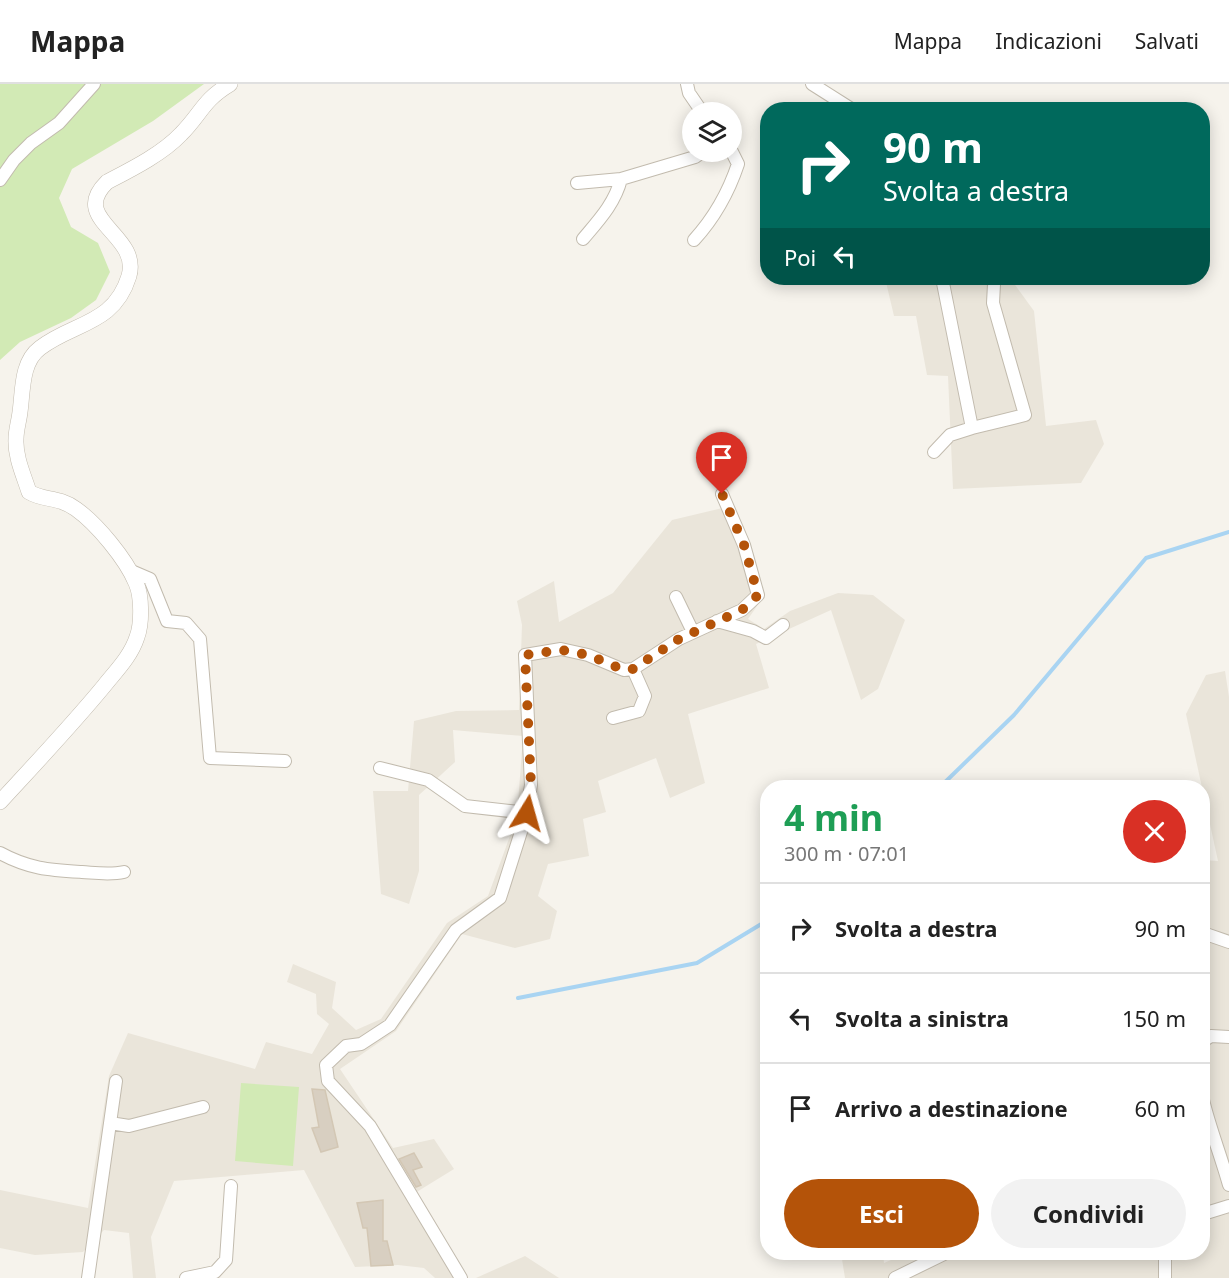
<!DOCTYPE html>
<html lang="it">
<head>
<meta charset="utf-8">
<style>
  :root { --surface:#fff; --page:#f2f2f2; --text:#222; --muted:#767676; --line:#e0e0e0; --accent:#b45309 }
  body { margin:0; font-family:"Noto Sans",sans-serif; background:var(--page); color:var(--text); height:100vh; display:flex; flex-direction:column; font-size:22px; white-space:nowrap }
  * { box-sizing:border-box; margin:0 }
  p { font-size:20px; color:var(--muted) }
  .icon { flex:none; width:33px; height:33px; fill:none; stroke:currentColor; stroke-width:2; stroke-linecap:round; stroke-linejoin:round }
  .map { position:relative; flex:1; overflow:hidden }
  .panel { position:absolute; left:760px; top:696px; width:450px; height:480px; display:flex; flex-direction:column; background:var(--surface); border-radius:24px; box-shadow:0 3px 15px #0003 }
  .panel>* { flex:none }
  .guide { position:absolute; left:760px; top:18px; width:450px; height:183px; border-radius:24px; box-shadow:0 3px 15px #0003; background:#00695c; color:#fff; overflow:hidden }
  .controls { position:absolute; left:682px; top:18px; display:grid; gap:12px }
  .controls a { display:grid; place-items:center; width:60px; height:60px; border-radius:50%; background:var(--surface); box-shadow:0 3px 15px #0003; font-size:30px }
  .pin { position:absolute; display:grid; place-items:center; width:51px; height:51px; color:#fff; margin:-62px -26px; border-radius:50% 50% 50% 0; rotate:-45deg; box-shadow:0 0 6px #0007 }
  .pin .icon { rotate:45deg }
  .me { position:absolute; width:66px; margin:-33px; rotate:8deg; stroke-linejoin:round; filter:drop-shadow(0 0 4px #0008) }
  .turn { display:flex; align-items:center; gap:21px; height:126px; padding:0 24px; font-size:27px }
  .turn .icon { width:78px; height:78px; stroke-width:2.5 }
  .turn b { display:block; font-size:42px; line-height:51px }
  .then { display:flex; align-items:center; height:57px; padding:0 24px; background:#0003; gap:12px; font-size:22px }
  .round { display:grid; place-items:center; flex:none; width:63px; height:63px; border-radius:32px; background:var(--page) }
  .overview { display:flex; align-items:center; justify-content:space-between; height:102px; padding:0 24px }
  h1 { font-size:36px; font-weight:700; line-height:45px; color:#1e9e55 }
  .cta { display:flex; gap:12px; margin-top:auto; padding:12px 24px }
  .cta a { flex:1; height:69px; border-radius:36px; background:var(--accent); color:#fff; font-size:24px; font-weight:700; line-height:69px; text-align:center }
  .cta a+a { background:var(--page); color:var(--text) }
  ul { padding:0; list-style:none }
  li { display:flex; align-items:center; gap:18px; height:90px; padding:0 24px; border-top:2px solid var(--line) }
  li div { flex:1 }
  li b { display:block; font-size:22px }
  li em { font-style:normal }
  header { display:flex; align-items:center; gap:36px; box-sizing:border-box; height:84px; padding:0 30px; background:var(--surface); border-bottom:2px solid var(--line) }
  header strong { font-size:28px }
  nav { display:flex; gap:33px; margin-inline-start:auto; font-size:21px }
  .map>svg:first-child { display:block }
  .residential { fill:#eae5da }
  .green { fill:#d2eab5 }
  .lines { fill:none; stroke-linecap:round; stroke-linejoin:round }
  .stream { stroke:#a9d4f2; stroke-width:4 }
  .building { fill:#d8cfc1; stroke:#d3c7b4; stroke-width:1.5 }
  .minor-casing { stroke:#c2bbae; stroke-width:14 }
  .tertiary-casing { stroke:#c2bbae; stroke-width:16 }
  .minor { stroke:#fff; stroke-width:12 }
  .tertiary { stroke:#fff; stroke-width:15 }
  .route { stroke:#b45309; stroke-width:10; stroke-dasharray:0 18 }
</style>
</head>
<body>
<header>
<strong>Mappa</strong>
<nav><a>Mappa</a><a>Indicazioni</a><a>Salvati</a></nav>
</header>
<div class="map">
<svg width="1229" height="1194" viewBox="0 0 1229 1194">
  <rect width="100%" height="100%" fill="#f6f3ec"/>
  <path class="residential" d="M885,194H1010L1034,227L1046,342L1096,336L1104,360L1081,399L953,405L948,292L927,291L916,232H894Z
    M731,422L764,512L748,535L764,545L790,527L838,509L873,511L905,536L878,605L861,616L831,526L756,560L769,604L688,630L705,699L670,714L656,674L598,697L606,728L583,735L589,772L548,780L538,812L557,827L550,855L515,864L462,850L396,947L340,985L393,1064L434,1055L454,1085L415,1109L466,1194H435L424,1184L398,1181L355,1183L304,1086L174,1097L151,1153L156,1194H133L129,1149L104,1146L83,1168L35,1171L0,1164V1106L88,1124L109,992L128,949L255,985L266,958L312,970L329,940L317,930L316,910L287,898L293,880L336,898L332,924L356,946L381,935L447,839L488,812L517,733L523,652L453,646L455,678L419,711V787L409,820L381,810L373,707H408L414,637L456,627L519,626L522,541L517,517L554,497L559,538L613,509L672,436Z
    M1225,587L1229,613V1194H845L841,1169H883L884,1179L909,1168H1203V1073L1208,1071L1203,1046V776L1218,777L1186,630L1206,591Z
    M525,1172L559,1194H476Z"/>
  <path class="green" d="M0,0H204L153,37L72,85L59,114L71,143L98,159L110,188L96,216L71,234L20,258L0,276Z
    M241,999L299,1003L293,1082L235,1077Z"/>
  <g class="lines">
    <path class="stream" d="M939,704L1014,631L1146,474L1229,448
      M518,914L697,879L768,836"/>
  </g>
  <path class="building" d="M312,1005L325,1006L338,1063L321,1068L312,1044L319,1043Z
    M414,1069L422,1083L413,1086L421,1101L416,1103L399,1075Z
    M383,1116V1157H387L393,1181L371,1182L367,1144H363L357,1119Z"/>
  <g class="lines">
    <defs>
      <path id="minor" d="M687,0L689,9L702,28
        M812,0L853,26
        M0,96L14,76L31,59L59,39L94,0
        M577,99L621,95L695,73L702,68
        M583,155C599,136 615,119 621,95
        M694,156C715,133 728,110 738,80L732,68
        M942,194L972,344L1025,331L993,219L994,200L991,194
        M934,368L950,351L972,344
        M129,486L150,495L167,537L186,539L200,555L210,674L285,677
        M676,513L693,548
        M717,537L753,547L766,554L783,541
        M613,634L639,627L645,612L633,585
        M380,684L428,696L465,722L527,729
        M0,769C29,785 50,786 82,788C97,789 110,791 124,788
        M1203,849L1229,858
        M1203,957L1211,952L1229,953
        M1203,1016C1210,1045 1221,1072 1229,1101
        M110,1039L129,1042L203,1023
        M1203,1130L1229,1122
        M1165,1168V1194
        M88,1194L116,997
        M186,1194L215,1188L226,1176L231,1102
        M461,1194L370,1042L328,997L326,981L346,962L361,960L390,941L456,846L500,814L526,732L531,701L525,571L561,565L588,571L624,586L633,585L679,555L742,526L758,511L744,461L722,410
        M895,1194L948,1168"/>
      <path id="tertiary" d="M0,718C35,680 71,642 104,602C116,587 131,572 137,553C142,540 142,512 136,499C126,475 97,440 76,425C58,412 44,417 29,408C24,392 15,373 16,355C16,346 19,337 20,328C23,307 21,278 40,264C74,238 114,241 129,192C141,150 68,136 107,98C132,85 162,70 181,50C201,30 203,16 230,0"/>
    </defs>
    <use href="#minor" class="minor-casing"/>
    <use href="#tertiary" class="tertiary-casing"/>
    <use href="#minor" class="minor"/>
    <use href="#tertiary" class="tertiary"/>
  </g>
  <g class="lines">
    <path class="route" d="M527,729L531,701L525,571L561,566L588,571L624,586L633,585L679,555L742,526L758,511L744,461L722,410"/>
  </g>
</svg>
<div class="controls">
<a><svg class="icon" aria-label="layers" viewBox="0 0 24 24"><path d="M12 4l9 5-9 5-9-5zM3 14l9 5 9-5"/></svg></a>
</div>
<div class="pin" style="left:722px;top:410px;background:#d93025"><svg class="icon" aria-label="arrive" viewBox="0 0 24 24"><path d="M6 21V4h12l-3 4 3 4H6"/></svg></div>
<svg class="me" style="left:527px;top:729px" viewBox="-20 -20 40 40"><path d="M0-17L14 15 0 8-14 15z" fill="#b45309" stroke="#fff" stroke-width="4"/></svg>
<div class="guide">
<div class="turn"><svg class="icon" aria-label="right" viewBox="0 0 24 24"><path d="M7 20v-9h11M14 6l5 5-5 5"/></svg><div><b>90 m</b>Svolta a destra</div></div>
<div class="then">Poi<svg class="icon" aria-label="left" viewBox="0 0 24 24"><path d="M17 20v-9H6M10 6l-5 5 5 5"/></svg></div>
</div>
<section class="panel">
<div class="overview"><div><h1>4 min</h1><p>300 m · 07:01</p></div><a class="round" style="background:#d93025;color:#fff"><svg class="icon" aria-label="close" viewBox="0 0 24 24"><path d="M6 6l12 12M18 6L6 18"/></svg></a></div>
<ul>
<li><svg class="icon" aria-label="right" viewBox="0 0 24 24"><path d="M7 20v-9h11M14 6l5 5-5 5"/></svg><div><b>Svolta a destra</b></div><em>90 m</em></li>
<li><svg class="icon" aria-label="left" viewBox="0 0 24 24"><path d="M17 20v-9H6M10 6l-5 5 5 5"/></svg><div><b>Svolta a sinistra</b></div><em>150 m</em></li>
<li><svg class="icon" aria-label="arrive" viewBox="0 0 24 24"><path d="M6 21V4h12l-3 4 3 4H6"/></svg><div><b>Arrivo a destinazione</b></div><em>60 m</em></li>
</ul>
<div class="cta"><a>Esci</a><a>Condividi</a></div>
</section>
</div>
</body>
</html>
